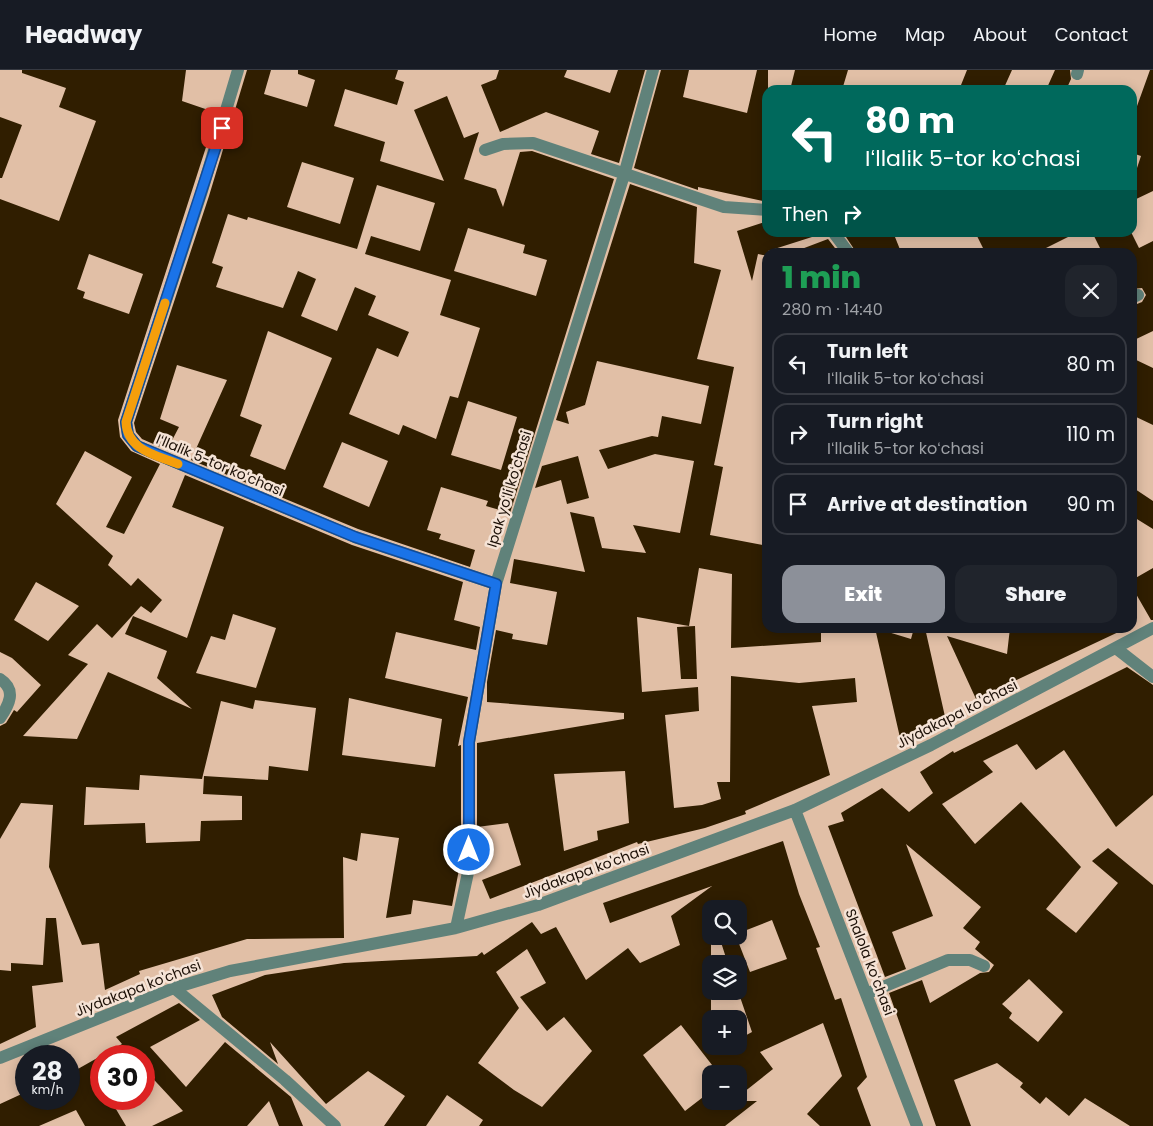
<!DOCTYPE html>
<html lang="en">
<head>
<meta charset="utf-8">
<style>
  :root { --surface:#171b24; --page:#20242c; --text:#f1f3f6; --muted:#9ea1a6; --line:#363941; --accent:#8c9099 }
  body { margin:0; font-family:Poppins,sans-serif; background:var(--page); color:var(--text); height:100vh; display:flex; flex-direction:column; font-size:19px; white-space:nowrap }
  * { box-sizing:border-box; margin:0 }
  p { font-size:16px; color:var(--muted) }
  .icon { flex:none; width:28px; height:28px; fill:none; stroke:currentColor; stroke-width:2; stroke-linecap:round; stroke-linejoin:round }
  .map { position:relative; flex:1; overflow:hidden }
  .details { position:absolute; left:762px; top:178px; width:375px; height:385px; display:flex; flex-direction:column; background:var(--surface); border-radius:15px; box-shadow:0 2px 12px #0003 }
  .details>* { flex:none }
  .banner { position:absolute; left:762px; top:15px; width:375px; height:152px; border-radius:15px; box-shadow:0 2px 12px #0003; background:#00695c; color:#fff; overflow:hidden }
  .buttons { position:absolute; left:702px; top:830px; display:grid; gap:10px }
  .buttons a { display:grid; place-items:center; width:45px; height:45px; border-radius:10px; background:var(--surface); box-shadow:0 2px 12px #0003; font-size:25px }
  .speed { position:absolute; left:15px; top:975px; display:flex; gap:10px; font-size:25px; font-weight:700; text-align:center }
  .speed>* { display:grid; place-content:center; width:65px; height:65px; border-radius:50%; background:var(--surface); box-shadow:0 2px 12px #0003; line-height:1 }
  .speed small { font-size:12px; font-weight:400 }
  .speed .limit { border:8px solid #d22; background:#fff; color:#111 }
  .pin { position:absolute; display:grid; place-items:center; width:42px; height:42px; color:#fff; margin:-21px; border-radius:10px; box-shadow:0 2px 8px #0006 }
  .me { position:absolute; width:55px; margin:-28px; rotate:0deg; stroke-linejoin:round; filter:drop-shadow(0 0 4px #0008) }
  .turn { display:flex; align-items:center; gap:18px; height:105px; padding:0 20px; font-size:22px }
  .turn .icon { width:65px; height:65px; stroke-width:2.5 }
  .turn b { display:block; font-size:35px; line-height:42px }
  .then { display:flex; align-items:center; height:48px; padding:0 20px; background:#0003; gap:10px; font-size:19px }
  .round { display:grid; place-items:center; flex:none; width:52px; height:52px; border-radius:15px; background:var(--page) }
  .summary { display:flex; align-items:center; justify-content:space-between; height:85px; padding:0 20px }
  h1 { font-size:30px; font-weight:800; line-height:38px; color:#1e9e55 }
  .cta { display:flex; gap:10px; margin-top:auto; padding:10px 20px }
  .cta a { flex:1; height:58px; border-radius:15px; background:var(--accent); color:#fff; font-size:20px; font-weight:800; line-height:58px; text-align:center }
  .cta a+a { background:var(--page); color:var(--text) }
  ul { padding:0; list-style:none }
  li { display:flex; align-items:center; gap:15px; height:62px; margin:0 10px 8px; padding:0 10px; border:2px solid var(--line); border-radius:15px }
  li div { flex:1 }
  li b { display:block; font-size:19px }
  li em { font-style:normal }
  header { display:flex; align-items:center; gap:30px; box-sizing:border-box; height:70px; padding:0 25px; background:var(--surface); border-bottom:1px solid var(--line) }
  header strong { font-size:24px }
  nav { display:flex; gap:28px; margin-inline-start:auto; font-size:18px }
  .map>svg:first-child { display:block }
  .building { fill:#301e00; fill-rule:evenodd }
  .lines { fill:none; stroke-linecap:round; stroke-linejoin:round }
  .minor { stroke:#60827a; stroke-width:12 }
  .route-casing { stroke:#114b97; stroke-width:12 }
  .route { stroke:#1a73e8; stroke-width:9 }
  .slow { stroke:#f59e0b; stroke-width:9 }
  .labels { text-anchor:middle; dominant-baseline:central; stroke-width:5; stroke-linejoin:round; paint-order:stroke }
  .street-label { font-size:14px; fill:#1c1007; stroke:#f5e3d6 }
</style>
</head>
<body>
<header>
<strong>Headway</strong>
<nav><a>Home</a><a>Map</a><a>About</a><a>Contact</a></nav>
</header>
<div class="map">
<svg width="1153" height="1056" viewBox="0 0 1153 1056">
  <rect width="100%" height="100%" fill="#e1bfa6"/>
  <path class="building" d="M22,0H186L182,31L217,43L118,350L120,367L131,381L160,394L124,464L106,457L132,407L85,381L56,434L113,486L108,495L131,516L138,508L162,530L151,543L141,536L112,568L97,554L68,585L88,594L23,666L77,669L108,602L192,639L157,608L167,581L125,564L133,546L187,568L224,457L172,437L185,405L352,475L463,512L454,550L480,557L476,580L396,562L385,608L468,627L458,676L461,675V789L452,836L413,830L411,844L386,848L399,768L361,763L357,791L343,787L344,868L247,869L139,901L140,904L105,920L99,873L82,875L49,797L53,735L21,733L0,769V656L6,653L14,640L17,642L41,615L12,588L0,582V129L59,151L96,51L59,37L66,18L22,3ZM89,184L143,204L129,244L83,228L85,222L77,219ZM36,512L79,536L48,571L14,550ZM233,544L276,558L256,618L196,603L211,566L225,570ZM349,628L442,649L435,697L342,685ZM255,630L316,638L308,701L269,696L268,710L204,706L203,724L242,726V750L201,751L200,771L146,773L145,753L84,755L86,717L139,720L140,705L202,709L221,631L253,639Z
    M247,0H271L264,24L307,37L315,10L298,4V0H398L395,9L404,12L397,35L345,19L334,56L385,72L380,91L444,111L414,40L447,26L464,68L479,62L464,109L496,119L503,137L520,82L532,81L614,109L510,443L486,436L488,431L441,417L427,460L441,464L439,469L475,480L470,497L358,459L191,390L227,310L177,295L160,349L179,357L167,380L142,369L136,362L134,353L209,126ZM302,92L354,108L340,154L287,137ZM377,115L435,133L420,181L371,166L365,184L451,210L440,245L480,258L458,328L450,326L436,369L403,355L399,365L349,344L377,278L398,287L409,262L368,245L376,226L355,217L337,261L301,246L316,209L298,201L283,238L216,217L223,197L212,193L228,144L247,150L248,147L357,179ZM468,158L525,175L523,183L547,190L536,226L454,201ZM268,261L332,288L285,400L250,386L262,355L240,346ZM468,331L517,347L501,400L451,385ZM342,372L388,391L369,437L323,417Z
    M499,0H567L564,7L610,23L618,0H645L619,93L591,84L599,61L546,42L500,62L481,15L496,9Z
    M661,0H689L683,27L747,43L757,0H768V132L698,117V120L634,98Z
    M795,0H848L842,20H790Z
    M967,0H1012L1003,20H959Z
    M1055,0H1070L1071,9L1066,20H1046Z
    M1150,0H1153V121L1132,131V113L1141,86L1132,83V50Z
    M0,47L22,55L2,108H0Z
    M630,114L697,137L694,193L721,200L697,289L734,297L714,395L723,397L710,465L768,476V558H821V572L731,578L732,504L699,498L689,556L637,547L642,622L698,617L699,641L665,645L674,738L702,735L721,729L717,712H730L731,606L799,613L855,608L857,632L812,636L830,705L745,741L746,744L705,758L638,774L637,772L490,829L482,810L521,795L508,753L477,757V673L624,649V643L487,632V612L496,560L513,564L512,569L547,575L557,522L510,513L514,489L585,502L570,442L594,447L602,478L646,483L633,455L680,463L694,391L655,384L608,399L599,380L652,366L658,367L662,346L701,354L709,316L597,291L585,335L566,342L569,354L556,350ZM625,701L629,753L597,761L598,770L564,781L554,704Z
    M768,151V162H811L812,167L768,181V186L758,184L752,211L737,161Z
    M847,162H893L901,182H856L844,164Z
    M975,162H1078L1038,182H985Z
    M1092,162H1131L1139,178L1153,171V261L1132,271V236L1142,232L1146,225L1142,218L1132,219V182H1102Z
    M828,169L838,182H799V180Z
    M1132,288L1153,298V355L1132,345Z
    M578,386L589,428L567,434L561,410L535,418L542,396Z
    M1132,417L1153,431V459L1132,446Z
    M1153,498V550H1151L1132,517V510Z
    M695,556L697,609H681L677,557Z
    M875,558L911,569L914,558H925L946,651L901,672Z
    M1010,558H1127L976,629L947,566L1007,584Z
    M1127,597L1153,615V725L1116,757L1064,680L1036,700L1017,674L983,691L993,702L942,734L975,774L1021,732L1081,797L1046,839L1076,863L1118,813L1092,791L1108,778L1153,815V1056H1130L1085,1028L1069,1046L1046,1027L1040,1034L1020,1017L1023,1013L997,993L954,1010L971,1056H936L889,923L922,910L930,933L980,903L989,902L994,895L975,879L980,872L963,858L981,837L906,774L933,846L892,862L906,899L885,907L828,756L844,751L841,743L882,718L909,742L933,723L920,702L953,681L954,683ZM1029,909L1063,942L1038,972L1009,948L1012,943L1002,934Z
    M783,771L799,824L820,877L816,878L835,930L841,928L867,1007L857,1018L871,1056H820L807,1044L842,1006L823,953L760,982L773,999L739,1026V1004H719L681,955L643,985L685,1041L711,1021V1031H757L725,1056H479L483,1050L447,1025L426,1056H384L405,1026L368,1001L326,1034L270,972L278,994L222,947L212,925L265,905L344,893L477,886L482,882L484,885L532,852L541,864L556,857L586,910L628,878L640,893L680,875L671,846L712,816L610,853L603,833ZM711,839H739V863L772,850L787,889L750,902L736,866H719L728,894H739L738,921L752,962L739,969V976H724L711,983ZM527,879L546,913L520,927L547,961L564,947L592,981L542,1037L514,1020L478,993L519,938L496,902Z
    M46,848H56L63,912L32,916L36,957L0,974V900L11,901V893L43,895Z
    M179,933L200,950L150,977L186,1017L225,972L291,1027L303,1056H279L269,1031L247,1056H152L183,1041L144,999V986H101V1029H110L126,1056H85L76,1040L39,1056H0V1034L26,1022V1029H69V1004L122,974L116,967Z"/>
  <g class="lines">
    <path class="minor" d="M238,0L201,124L126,352L128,365L137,376L355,467L496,514
      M1077,4L1078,0
      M485,80L503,74L533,73L724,137L768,140
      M833,162L848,182
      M1132,228L1138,225
      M1117,579L1153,607
      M0,609C17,620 9,635 0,648
      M795,740L917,1056
      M456,858L469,798V672L496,514L624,105L653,0
      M174,918L285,1010L335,1056
      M866,924L948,890H970L984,896
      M0,988L174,918L230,901L456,858L538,835L795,740L931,675L1153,558"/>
  </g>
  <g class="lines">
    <defs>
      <path id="route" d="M222,58L126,352L128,365L137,376L355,467L496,514L469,672V780"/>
    </defs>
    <use href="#route" class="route-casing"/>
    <use href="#route" class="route"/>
    <path class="slow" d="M165,233L126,352C127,380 156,385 178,394"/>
  </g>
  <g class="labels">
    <g class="street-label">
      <text transform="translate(220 395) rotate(23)">Iʻllalik 5-tor koʻchasi</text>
      <text transform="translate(509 419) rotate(-73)">Ipak yoʻli koʻchasi</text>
      <text transform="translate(957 644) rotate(-27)">Jiydakapa ko'chasi</text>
      <text transform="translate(586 801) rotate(-20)">Jiydakapa ko'chasi</text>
      <text transform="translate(870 892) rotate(69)">Shalola koʻchasi</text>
      <text transform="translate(138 918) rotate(-21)">Jiydakapa ko'chasi</text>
    </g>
  </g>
</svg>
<div class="buttons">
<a><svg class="icon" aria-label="search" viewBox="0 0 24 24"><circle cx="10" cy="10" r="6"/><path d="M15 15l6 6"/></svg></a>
<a><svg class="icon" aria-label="layers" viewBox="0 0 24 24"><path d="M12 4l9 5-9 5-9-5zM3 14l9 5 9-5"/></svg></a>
<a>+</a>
<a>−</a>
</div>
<div class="speed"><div>28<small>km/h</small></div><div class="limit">30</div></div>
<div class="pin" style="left:222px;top:58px;background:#d93025"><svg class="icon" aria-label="arrive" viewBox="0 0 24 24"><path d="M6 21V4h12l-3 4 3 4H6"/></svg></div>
<svg class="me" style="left:469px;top:780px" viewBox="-20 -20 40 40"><circle r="17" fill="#1a73e8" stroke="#fff" stroke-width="3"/><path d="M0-11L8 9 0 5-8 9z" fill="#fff"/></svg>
<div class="banner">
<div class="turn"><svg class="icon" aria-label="left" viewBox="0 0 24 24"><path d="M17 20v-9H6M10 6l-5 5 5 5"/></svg><div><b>80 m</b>Iʻllalik 5-tor koʻchasi</div></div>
<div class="then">Then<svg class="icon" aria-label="right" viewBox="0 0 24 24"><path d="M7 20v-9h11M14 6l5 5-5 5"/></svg></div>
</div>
<section class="details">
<div class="summary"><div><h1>1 min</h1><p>280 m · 14:40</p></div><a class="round"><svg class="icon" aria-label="close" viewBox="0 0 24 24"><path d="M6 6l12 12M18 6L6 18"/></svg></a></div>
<ul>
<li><svg class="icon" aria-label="left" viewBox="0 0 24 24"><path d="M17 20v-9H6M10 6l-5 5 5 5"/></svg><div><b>Turn left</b><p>Iʻllalik 5-tor koʻchasi</p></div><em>80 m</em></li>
<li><svg class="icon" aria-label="right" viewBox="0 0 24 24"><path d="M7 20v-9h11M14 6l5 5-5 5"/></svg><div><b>Turn right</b><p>Iʻllalik 5-tor koʻchasi</p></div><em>110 m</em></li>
<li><svg class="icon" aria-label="arrive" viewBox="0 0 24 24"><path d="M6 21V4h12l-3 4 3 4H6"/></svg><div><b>Arrive at destination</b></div><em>90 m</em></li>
</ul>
<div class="cta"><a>Exit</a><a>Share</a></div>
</section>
</div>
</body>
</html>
